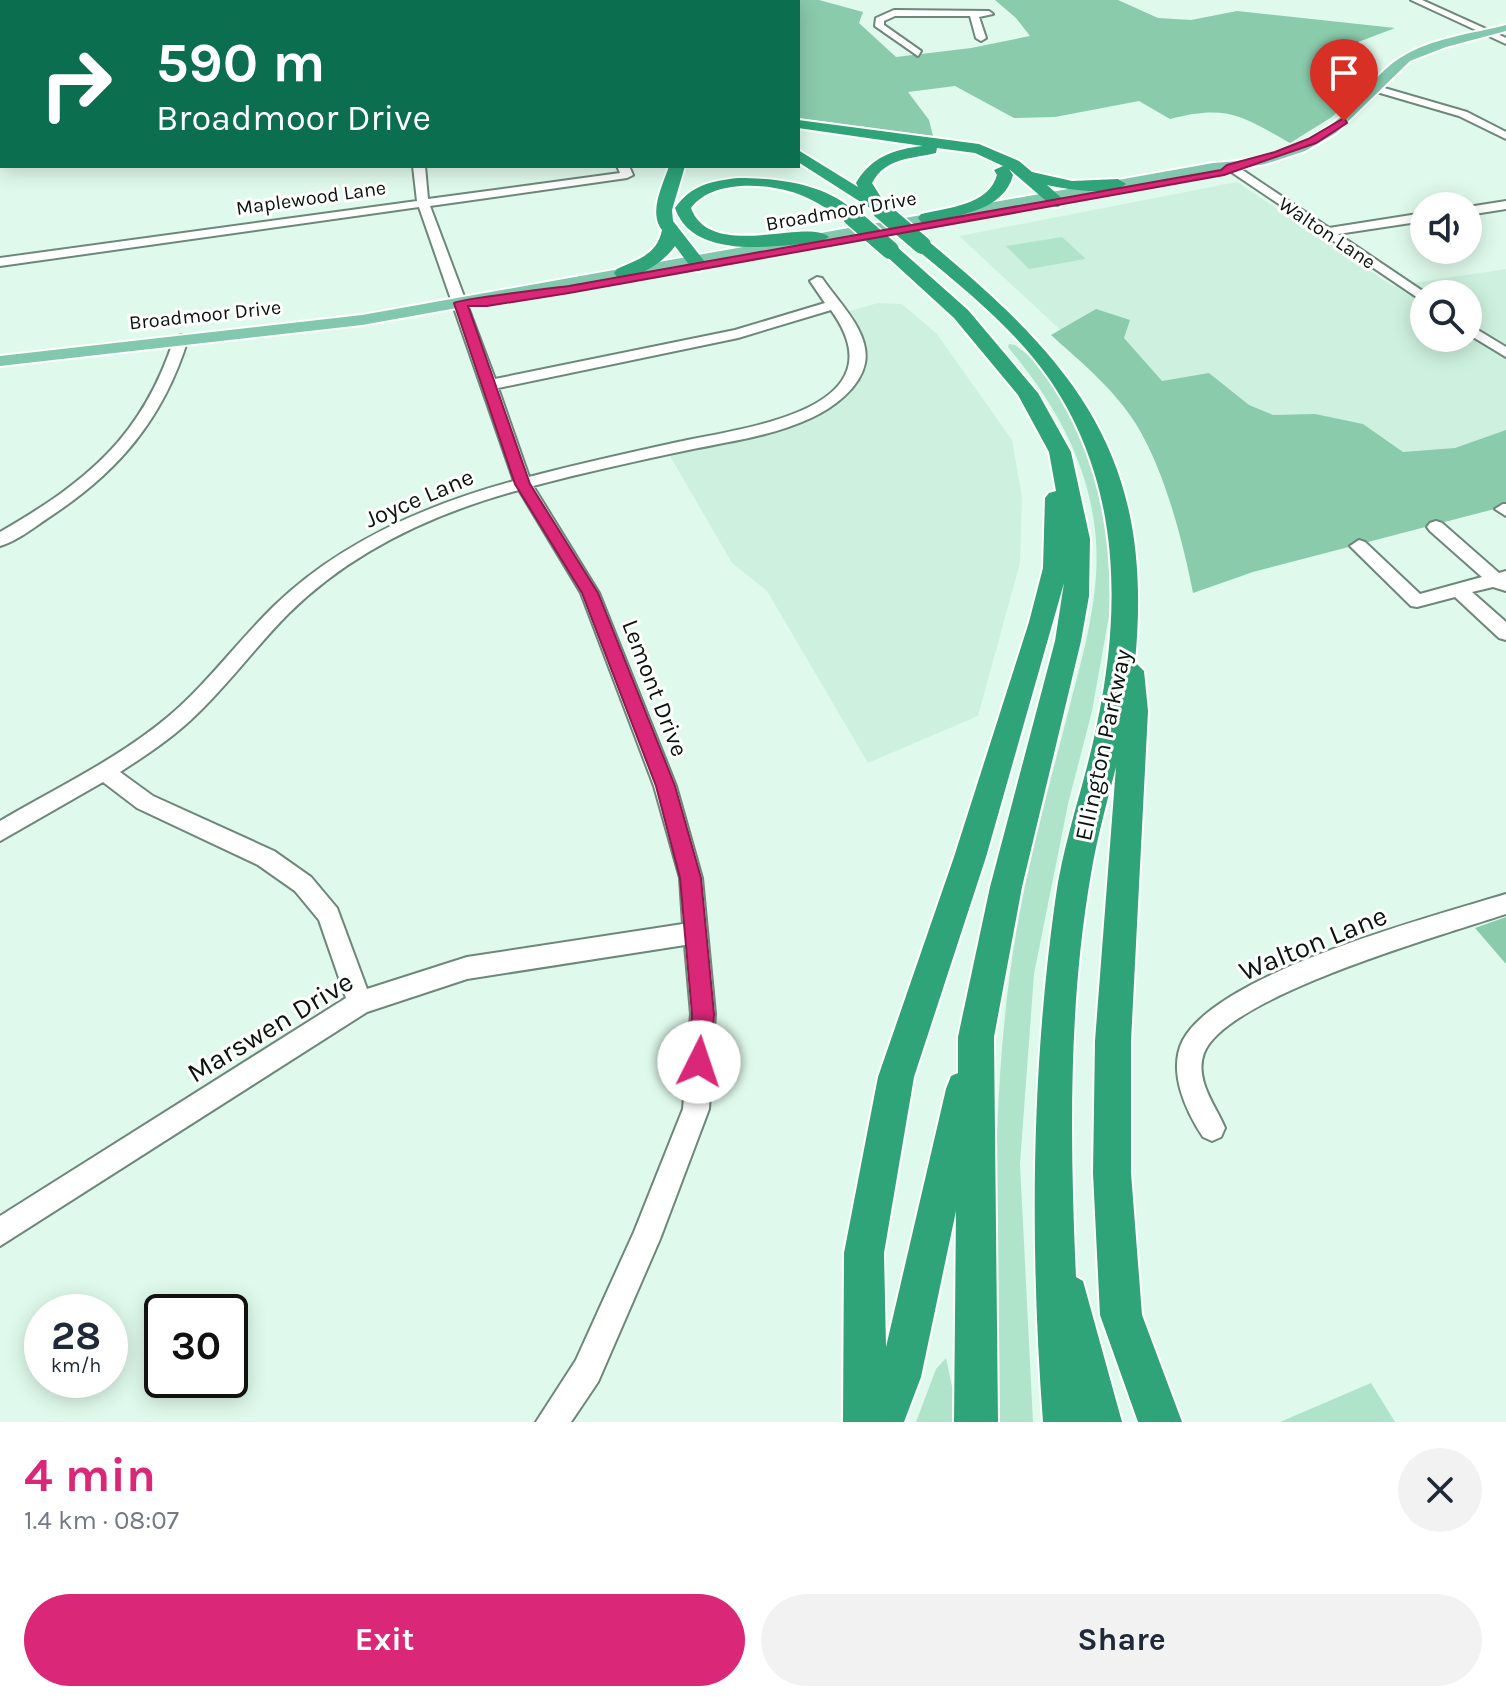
<!DOCTYPE html>
<html lang="en">
<head>
<meta charset="utf-8">
<style>
  :root { --surface:#fff; --page:#f2f2f3; --text:#1f2937; --muted:#747a83; --accent:#db2777 }
  body { margin:0; font-family:Karla,sans-serif; background:var(--page); color:var(--text); height:100vh; display:flex; flex-direction:column; font-size:30px; white-space:nowrap }
  * { box-sizing:border-box; margin:0 }
  p { font-size:26px; color:var(--muted) }
  .icon { flex:none; width:44px; height:44px; fill:none; stroke:currentColor; stroke-width:2; stroke-linecap:round; stroke-linejoin:round }
  .map { position:relative; height:1422px; overflow:hidden }
  .details { display:flex; flex-direction:column; background:var(--surface); flex:1 }
  .details>* { flex:none }
  .hud { position:absolute; left:0px; top:0px; width:800px; height:168px; box-shadow:0 4px 20px #0003; background:#0b6e4f; color:#fff; overflow:hidden }
  .buttons { position:absolute; left:1410px; top:192px; display:grid; gap:16px }
  .buttons a { display:grid; place-items:center; width:72px; height:72px; border-radius:50%; background:var(--surface); box-shadow:0 4px 20px #0003; font-size:40px }
  .speed { position:absolute; left:24px; top:1294px; display:flex; gap:16px; font-size:40px; font-weight:700; text-align:center }
  .speed>* { display:grid; place-content:center; width:104px; height:104px; border-radius:50%; background:var(--surface); box-shadow:0 4px 20px #0003; line-height:1 }
  .speed small { font-size:20px; font-weight:400 }
  .speed .limit { border:4px solid #111; border-radius:12px; background:#fff; color:#111 }
  .pin { position:absolute; display:grid; place-items:center; width:68px; height:68px; color:#fff; margin:-82px -34px; border-radius:50% 50% 50% 0; rotate:-45deg; box-shadow:0 0 8px #0007 }
  .pin .icon { rotate:45deg }
  .me { position:absolute; width:88px; margin:-44px; rotate:4deg; stroke-linejoin:round; filter:drop-shadow(0 0 6px #0008) }
  .turn { display:flex; align-items:center; gap:28px; height:168px; padding:0 24px; font-size:36px }
  .turn .icon { width:104px; height:104px; stroke-width:2.5 }
  .turn b { display:block; font-size:56px; line-height:68px }
  .round { display:grid; place-items:center; flex:none; width:84px; height:84px; border-radius:42px; background:var(--page) }
  .overview { display:flex; align-items:center; justify-content:space-between; height:136px; padding:0 24px }
  h1 { font-size:48px; font-weight:700; line-height:60px; color:var(--accent) }
  .cta { display:flex; gap:16px; margin-top:auto; padding:16px 24px }
  .cta a { flex:1; height:92px; border-radius:48px; background:var(--accent); color:#fff; font-size:32px; font-weight:700; line-height:92px; text-align:center }
  .cta a+a { background:var(--page); color:var(--text) }
  .map>svg:first-child { display:block }
  .built { fill:#cef1df; fill-rule:evenodd }
  .green { fill:#b0e4ca }
  .forest { fill:#8acbac }
  .lines { fill:none; stroke-linecap:round; stroke-linejoin:round }
  .minor-casing { stroke:#6e877b; stroke-width:4 }
  .major-casing { stroke:#fff; stroke-width:4 }
  .highway-casing { stroke:#fff; stroke-width:4 }
  .minor { fill:#fff; fill-rule:evenodd }
  .major { fill:#82c8ae; fill-rule:evenodd }
  .highway { fill:#2ea478; fill-rule:evenodd }
  .highway-bridge-casing { stroke:#fff; stroke-width:21; stroke-linecap:butt }
  .highway-bridge { stroke:#2ea478; stroke-width:18 }
  .route { fill:#db2777; stroke:#8e194d; stroke-width:2 }
  .labels { text-anchor:middle; dominant-baseline:central; stroke-width:6; stroke-linejoin:round; paint-order:stroke }
  .far-street-label { font-size:20px; fill:#0b1510; stroke:#fff }
  .street-label { font-size:24px; fill:#0b1510; stroke:#fff }
  .near-street-label { font-size:28px; fill:#0b1510; stroke:#fff }
</style>
</head>
<body>
<div class="map">
<svg width="1506" height="1422" viewBox="0 0 1506 1422">
  <rect width="100%" height="100%" fill="#dffaec"/>
  <path class="built" d="M1237,182L1393,286L1506,269V440L1381,463L1110,376L959,236ZM1424,294H1468V338H1424Z
    M878,303L902,304L937,334L1012,440L1022,497L1020,563L978,716L868,763L767,591L732,563L670,456L792,426L834,406L864,370L860,331L846,312Z"/>
  <path class="green" d="M1062,237L1086,259L1029,269L1006,246Z
    M1009,344L1015,345L1036,361L1085,437L1101,476L1116,577L1092,711L1068,804L1034,974L1020,1164L1033,1422H997C996,1259 989,1094 1016,933C1029,857 1050,783 1069,709C1084,651 1102,590 1095,530C1087,459 1053,401 1008,347Z
    M946,1358L953,1391V1422H916L936,1369Z
    M1371,1383L1395,1422H1280Z"/>
  <path class="forest" d="M709,0H819L863,12L859,23L896,57L971,48L1030,36L1016,18L995,0H1118L1158,18L1191,20L1237,11L1395,28L1332,52L1330,60L1373,77L1332,117L1290,143C1242,116 1227,104 1170,119L1139,101L1055,117L1014,118L955,86L908,92L929,120L933,136L798,118V2Z
    M1096,309L1130,320L1124,338L1162,381L1209,373L1249,405L1273,415L1315,414L1363,424L1403,452L1455,448L1506,430V506L1253,572L1193,593C1183,541 1164,469 1136,424C1114,389 1081,362 1051,335Z
    M1506,917V964L1475,928Z"/>
  <g class="lines">
    <defs>
      <path id="minor" d="M254,0H295L297,2H256Z
        M1411,0H1422L1506,38V44Z
        M894,10L989,11L993,14L979,17L986,38L981,41L976,38L970,16H895L884,21V25L921,51L918,56L875,26L876,18Z
        M1374,85L1467,112L1506,132V139L1459,116L1370,90V86Z
        M1227,165H1235L1329,228L1424,213V221L1338,234L1427,294H1424V302L1227,169Z
        M413,166H425L428,199L620,173L617,166H629L633,175L627,178L430,206L495,379L735,330L825,303L810,281L817,277L822,278C837,301 871,332 865,363C860,388 833,408 811,418C775,435 733,441 693,449C640,460 586,472 533,486L599,593L676,786L702,878L715,1014L709,1109L660,1239L598,1382L571,1422H536L576,1360L634,1232L683,1109L691,1014L685,945L467,979L367,1012L0,1246V1216L346,998L319,920L295,891L258,865L137,808L103,782L0,841V821C58,787 118,759 169,716C208,683 238,641 274,606C340,542 426,505 514,481L419,207L0,266V258L417,201ZM831,310C904,411 742,428 678,442C628,453 578,464 529,477L498,388L738,338ZM519,490L581,593L654,786L680,878L683,924L467,957L367,989L337,908L311,877L274,851L153,796L120,772C148,754 175,736 198,713C230,682 257,645 289,613C352,551 434,513 519,490Z
        M1506,201V209L1468,215V207Z
        M1468,324L1506,347V357L1468,334Z
        M181,335L188,339C163,420 118,472 48,518C33,528 17,541 0,546V532C87,482 142,437 174,339Z
        M1503,504H1506V516L1495,509Z
        M1436,521L1442,523L1499,573L1506,571V591L1493,587L1472,592L1506,622V640L1499,638L1455,597L1417,607L1411,606L1350,546L1359,540L1365,542L1420,594L1482,577L1430,531L1427,527L1430,523Z
        M1506,894V914C1446,934 1226,996 1204,1053C1194,1080 1216,1106 1225,1128L1221,1137L1212,1141L1203,1137C1186,1111 1167,1071 1183,1040C1220,972 1431,917 1506,894Z"/>
      <path id="major" d="M1506,25V31L1446,47L1410,61L1336,133L1305,151L1265,164L362,325L0,366V356L362,315L1213,163C1262,161 1313,146 1348,110C1365,93 1379,71 1400,58C1431,38 1471,34 1506,25Z"/>
      <path id="highway" d="M467,0H480L481,2H468Z
        M489,0H502L503,2H490Z
        M798,120L979,144L1019,161L1032,172L1072,181L1118,179L1126,184C1111,197 1066,189 1047,185L1066,202L1058,207L1052,206L1009,169L1013,175C1004,211 958,215 927,223L921,222L918,218L921,214C947,208 989,205 997,175L994,170L1003,166L975,153L937,148L936,153C912,159 886,157 872,183L889,210L881,215L798,162V150L858,187L856,183C871,157 894,149 923,146L798,128Z
        M669,166H685L672,210L673,221L708,266L699,271L693,270L675,246C664,262 636,281 617,277L614,273L617,269C638,259 657,255 662,230C648,212 663,185 669,166Z
        M738,178C779,178 831,184 860,217L852,222L846,221C832,212 818,202 803,196C772,183 713,178 691,208C711,262 808,217 829,237L820,242C775,246 693,261 675,208C691,185 711,181 738,178Z
        M922,240L928,241C1078,365 1155,458 1135,662L1144,671L1148,711L1131,1041V1173L1142,1315L1182,1422H1138L1100,1315L1093,1173L1095,1041L1116,767C1107,802 1097,838 1091,874C1068,1006 1070,1144 1076,1277L1083,1281L1122,1422H1043C1030,1248 1031,1075 1055,902C1063,841 1085,784 1097,724C1122,606 1120,483 1050,380C1015,329 963,288 916,249L913,245Z
        M890,245L896,246L968,310L1038,393L1071,452L1090,539L1089,596L1081,641L1022,887L994,1037L998,1422H954L956,1211L921,1377L904,1422H843L844,1253L878,1077L954,857L1029,622L1043,568L1045,498L1049,493L1056,491L1049,452L1018,395L954,318L884,254L881,250ZM1064,583L1055,641L990,887L958,1037V1073L951,1076L946,1089L886,1347L884,1253L914,1077L986,857Z"/>
    </defs>
    <use href="#minor" class="minor-casing"/>
    <use href="#major" class="major-casing"/>
    <use href="#highway" class="highway-casing"/>
    <use href="#minor" class="minor"/>
    <use href="#major" class="major"/>
    <use href="#highway" class="highway"/>
    <defs>
      <path id="highway-bridge" d="M881,210L922,245
        M852,217L890,250"/>
    </defs>
    <use href="#highway-bridge" class="highway-bridge-casing"/>
    <use href="#highway-bridge" class="highway-bridge"/>
  </g>
  <path class="route" d="M1344,118L1347,123L1316,143L1224,175L569,293L487,306H468L530,484L598,593L675,786L701,878L714,1014L711,1062L708,1070L699,1073L691,1070L688,1062L692,1014L680,878L656,786L582,593L515,484L454,303C459,299 553,288 569,286L1221,170L1227,165L1275,152L1308,139Z"/>
  <g class="labels">
    <g class="far-street-label">
      <text transform="translate(311 198) rotate(-8)">Maplewood Lane</text>
      <text transform="translate(841 211) rotate(-10)">Broadmoor Drive</text>
      <text transform="translate(1327 233) rotate(34)">Walton Lane</text>
      <text transform="translate(205 315) rotate(-6)">Broadmoor Drive</text>
    </g>
    <g class="street-label">
      <text transform="translate(419 498) rotate(-23)">Joyce Lane</text>
      <text transform="translate(655 688) rotate(69)">Lemont Drive</text>
      <text transform="translate(1103 745) rotate(-78)">Ellington Parkway</text>
    </g>
    <g class="near-street-label">
      <text transform="translate(1313 943) rotate(-22)">Walton Lane</text>
      <text transform="translate(270 1027) rotate(-31)">Marswen Drive</text>
    </g>
  </g>
</svg>
<div class="buttons">
<a><svg class="icon" aria-label="sound" viewBox="0 0 24 24"><path d="M4 9h4l5-4v14l-5-4H4zM17 9q2 3 0 6"/></svg></a>
<a><svg class="icon" aria-label="search" viewBox="0 0 24 24"><circle cx="10" cy="10" r="6"/><path d="M15 15l6 6"/></svg></a>
</div>
<div class="speed"><div>28<small>km/h</small></div><div class="limit">30</div></div>
<div class="pin" style="left:1344px;top:121px;background:#d93025"><svg class="icon" aria-label="arrive" viewBox="0 0 24 24"><path d="M6 21V4h12l-3 4 3 4H6"/></svg></div>
<svg class="me" style="left:699px;top:1062px" viewBox="-20 -20 40 40"><circle r="19" fill="#fff"/><path d="M0-13L10 11 0 6-10 11z" fill="#db2777"/></svg>
<div class="hud">
<div class="turn"><svg class="icon" aria-label="right" viewBox="0 0 24 24"><path d="M7 20v-9h11M14 6l5 5-5 5"/></svg><div><b>590 m</b>Broadmoor Drive</div></div>
</div>
</div>
<section class="details">
<div class="overview"><div><h1>4 min</h1><p>1.4 km · 08:07</p></div><a class="round"><svg class="icon" aria-label="close" viewBox="0 0 24 24"><path d="M6 6l12 12M18 6L6 18"/></svg></a></div>
<div class="cta"><a>Exit</a><a>Share</a></div>
</section>
</body>
</html>
